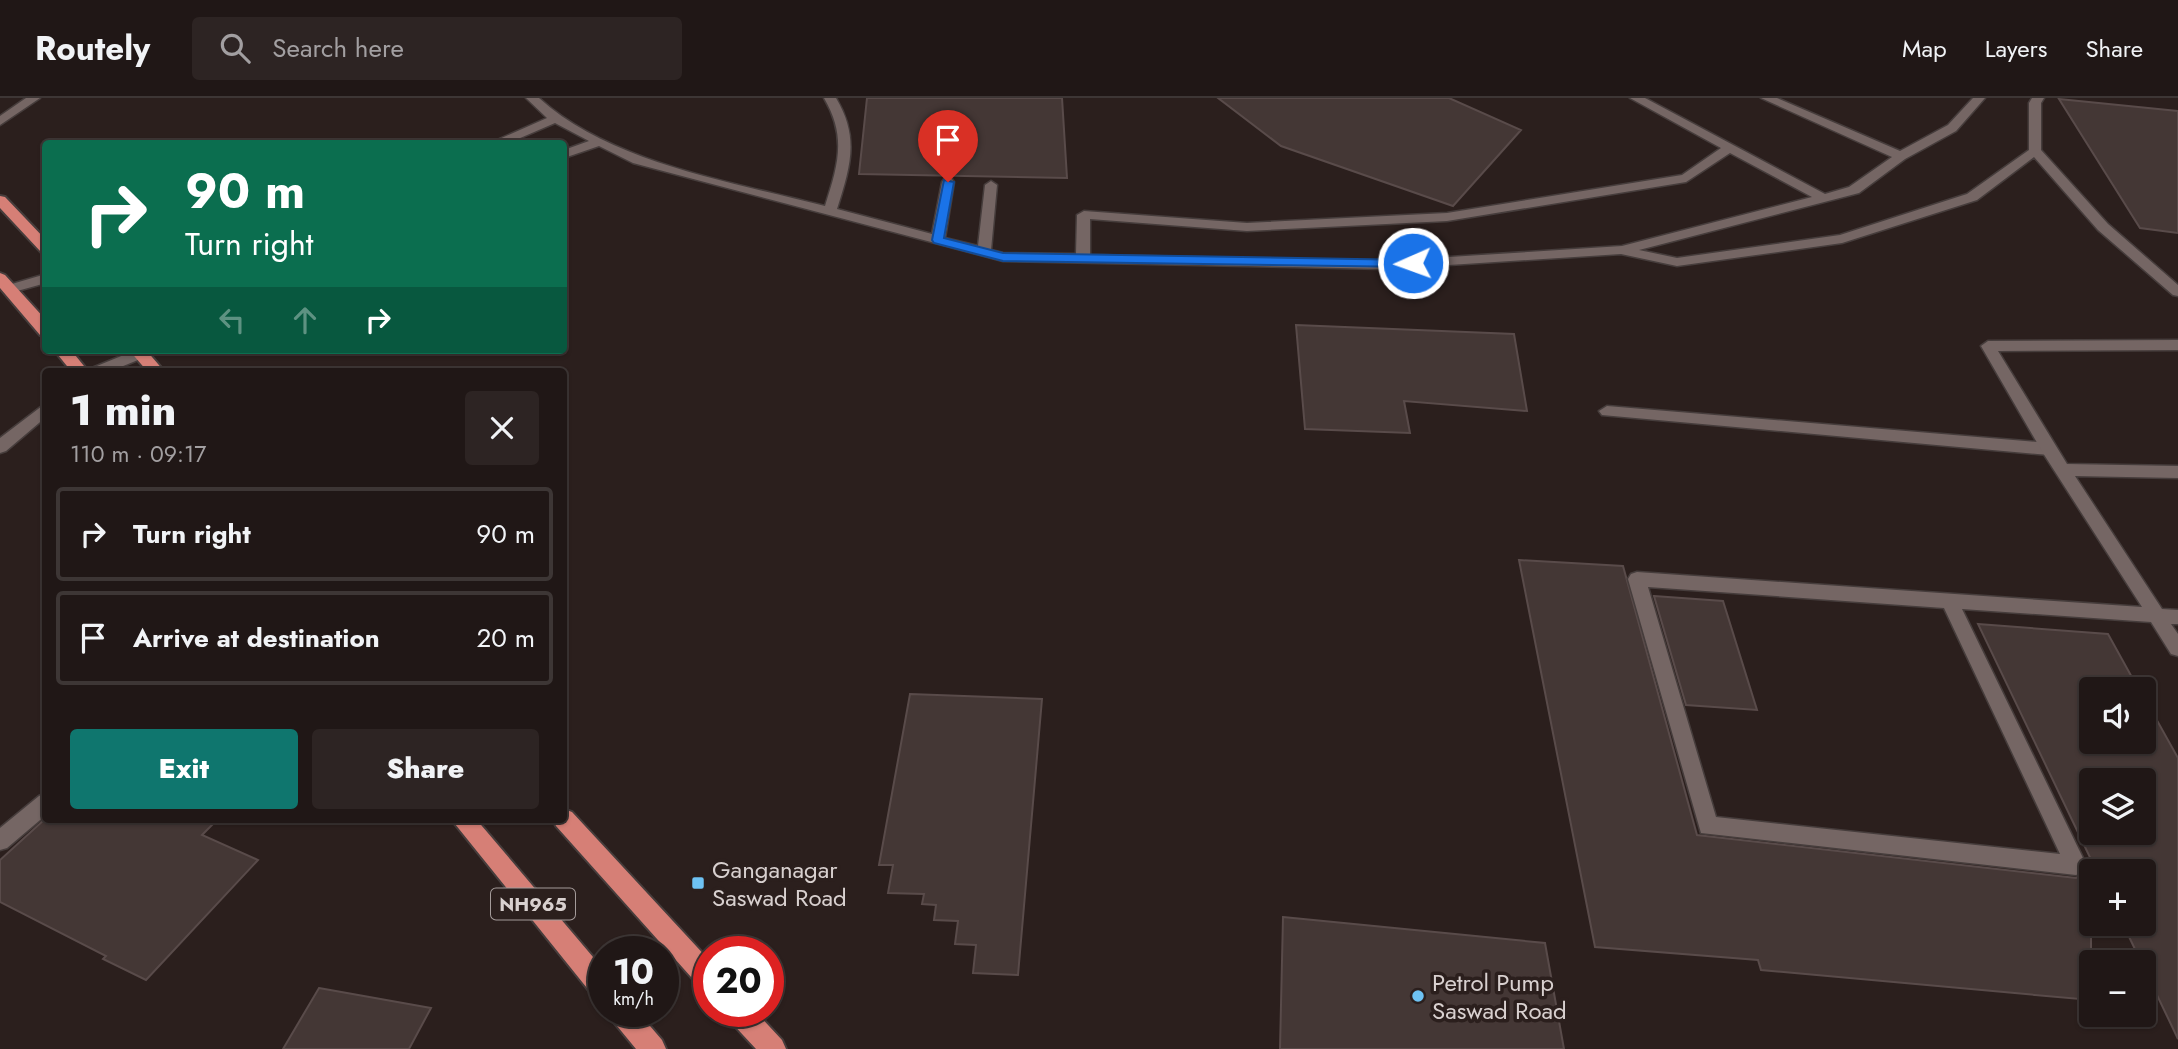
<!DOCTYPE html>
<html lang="en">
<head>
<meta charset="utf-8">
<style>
  :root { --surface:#201716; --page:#2d2423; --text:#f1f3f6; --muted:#a29fa1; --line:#3d3635; --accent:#0f766e }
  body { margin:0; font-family:Jost,sans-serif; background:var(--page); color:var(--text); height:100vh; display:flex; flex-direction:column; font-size:26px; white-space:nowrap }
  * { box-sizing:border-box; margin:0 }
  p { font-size:23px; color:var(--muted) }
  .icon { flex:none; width:38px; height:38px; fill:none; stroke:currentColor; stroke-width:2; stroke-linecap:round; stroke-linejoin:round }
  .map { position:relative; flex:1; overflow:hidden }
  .drawer { position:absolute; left:42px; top:270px; width:525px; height:455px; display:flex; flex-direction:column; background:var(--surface); border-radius:7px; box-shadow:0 2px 5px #0004,0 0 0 2px var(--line) }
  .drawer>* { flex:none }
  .hud { position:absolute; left:42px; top:42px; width:525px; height:214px; border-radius:7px; box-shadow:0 2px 5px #0004,0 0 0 2px var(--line); background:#0b6e4f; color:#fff; overflow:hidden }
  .controls { position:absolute; left:2079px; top:579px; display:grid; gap:14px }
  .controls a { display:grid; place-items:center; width:77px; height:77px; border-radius:7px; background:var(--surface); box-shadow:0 2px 5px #0004,0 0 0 2px var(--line); font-size:35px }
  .speed { position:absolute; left:588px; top:838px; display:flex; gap:14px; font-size:35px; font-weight:700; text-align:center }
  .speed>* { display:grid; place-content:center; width:91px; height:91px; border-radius:50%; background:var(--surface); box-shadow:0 2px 5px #0004,0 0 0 2px var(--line); line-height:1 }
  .speed small { font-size:18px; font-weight:400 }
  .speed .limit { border:10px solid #d22; background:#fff; color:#111 }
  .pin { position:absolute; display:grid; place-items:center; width:60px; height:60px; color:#fff; margin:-72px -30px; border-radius:50% 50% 50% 0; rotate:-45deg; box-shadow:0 0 7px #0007 }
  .pin .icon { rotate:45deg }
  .me { position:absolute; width:77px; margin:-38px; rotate:268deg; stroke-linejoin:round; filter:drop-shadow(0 0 5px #0008) }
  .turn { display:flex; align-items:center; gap:24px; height:147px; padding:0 28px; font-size:32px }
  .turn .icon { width:91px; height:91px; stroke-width:2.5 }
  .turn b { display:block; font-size:49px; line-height:60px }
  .lanes { display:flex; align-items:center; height:66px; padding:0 28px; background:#0003; justify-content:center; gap:35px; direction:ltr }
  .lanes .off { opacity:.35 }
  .round { display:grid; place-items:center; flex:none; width:74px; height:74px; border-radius:7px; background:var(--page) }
  .summary { display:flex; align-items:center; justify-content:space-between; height:119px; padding:0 28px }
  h1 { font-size:42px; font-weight:800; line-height:52px }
  .cta { display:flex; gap:14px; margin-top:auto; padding:14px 28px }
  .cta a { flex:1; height:80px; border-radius:7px; background:var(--accent); color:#fff; font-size:28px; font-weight:800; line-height:80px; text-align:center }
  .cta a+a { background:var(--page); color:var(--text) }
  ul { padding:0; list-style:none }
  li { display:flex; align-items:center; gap:21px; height:94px; margin:0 14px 10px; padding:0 14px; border:4px solid var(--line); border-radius:7px }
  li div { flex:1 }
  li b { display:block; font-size:26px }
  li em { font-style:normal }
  header { display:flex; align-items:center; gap:42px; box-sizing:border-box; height:98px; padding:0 35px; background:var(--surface); border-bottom:2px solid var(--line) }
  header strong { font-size:33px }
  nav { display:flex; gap:38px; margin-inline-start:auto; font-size:24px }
  .search { width:490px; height:63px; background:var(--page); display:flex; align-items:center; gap:18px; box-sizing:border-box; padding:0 24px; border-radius:7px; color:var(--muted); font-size:26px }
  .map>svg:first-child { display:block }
  .building { fill:#443735; stroke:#594b4a; stroke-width:2; fill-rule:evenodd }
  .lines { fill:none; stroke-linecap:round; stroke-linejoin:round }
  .service-casing { stroke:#463d3c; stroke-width:3 }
  .minor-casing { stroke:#463d3c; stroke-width:3 }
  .trunk-casing { stroke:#463d3c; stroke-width:4 }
  .service { fill:#756664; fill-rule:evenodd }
  .minor { fill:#756664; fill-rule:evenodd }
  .trunk { fill:#d67f76; fill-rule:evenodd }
  .route { fill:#1a73e8; stroke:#114b97; stroke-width:2 }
  .poi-dot { fill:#6ec2f3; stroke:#2b1f1d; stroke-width:2.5 }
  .labels { text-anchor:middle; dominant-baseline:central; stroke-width:7; stroke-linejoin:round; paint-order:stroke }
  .shield { fill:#2b1f1d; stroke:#a49b9a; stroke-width:2 }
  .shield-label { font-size:19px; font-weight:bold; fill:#d8d0cf }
  .near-poi-label { font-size:24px; fill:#d8d0cf; stroke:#2b1f1d; text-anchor:start }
</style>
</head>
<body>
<header>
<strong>Routely</strong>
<div class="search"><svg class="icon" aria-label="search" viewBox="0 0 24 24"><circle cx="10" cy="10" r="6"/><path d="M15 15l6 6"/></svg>Search here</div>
<nav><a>Map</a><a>Layers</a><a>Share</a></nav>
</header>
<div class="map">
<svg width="2178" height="951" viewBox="0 0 2178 951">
  <rect width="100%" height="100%" fill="#2b1f1d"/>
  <path class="building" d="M867,0H1062L1067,80L859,76Z
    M1218,0H1449L1521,32L1453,108L1281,48Z
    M2059,1L2178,13V135L2140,130Z
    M1296,227L1514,236L1527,313L1404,303L1410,335L1305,331Z
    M1519,462L1623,468L1697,737L2076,780L2091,772V902L1761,872L1758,862L1595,849Z
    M1654,498L1723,503L1757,612L1686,607Z
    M1978,526L2108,536L2139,592H2091V644H2144V599L2178,660V941L2144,870V864H2141L2123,826H2144V774H2097ZM2091,682H2144V735H2091Z
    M910,596L1042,601L1018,877L973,875L976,847L955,846L958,823L934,822L936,807L922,806L924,796L888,795L893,767H879Z
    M45,721H218L202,737L258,762L146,882L103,861L106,858L0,804V762Z
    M1283,819L1545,845L1564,951H1280Z
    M319,890L431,910L409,951H283Z"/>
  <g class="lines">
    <defs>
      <path id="service" d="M26,0H40L0,27V18Z
        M526,0H539C610,65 733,84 825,108C838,67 847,39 824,0H836C860,40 850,69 837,111L932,136L942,84L944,81H952L954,84L945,140L978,148L985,87L991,83L997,87L991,152L1003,155L1076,156L1077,117L1084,113L1247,125L1447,115L1682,77L1721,50L1630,0H1645L1825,96L1849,89L1892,59L1761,0H1777L1900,53L1948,27L1973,0H1985L1956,33L1905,61L1859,95L1639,152L1677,160L1840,137L1967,96L2029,52V5L2032,0H2044L2041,5V52L2108,126L2178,187V198L2173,197L2098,132L2034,59L1977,102L1842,145L1677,168L1621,156L1387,171L1003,163L633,65L599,48L564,60V52L589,43L555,25L506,46H488L547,20ZM1730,55L1812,99L1622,148L1387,163L1090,157V121L1247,133L1447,123L1686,84Z
        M46,176V185L10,195L3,191L5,188Z
        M136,252H157L155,255L111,273H90L92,270Z
        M1607,308L2049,345L2057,351L2049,357L1602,317L1599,313Z
        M46,695V717L7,750L0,752V730L39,698Z"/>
      <path id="minor" d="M2178,242V252L1998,253L2067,366L2178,368V380L2075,378L2162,511L2178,512V526H2171L2178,536V558L2171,556L2151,524L1962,511L2083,760L2087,767L2083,774L2076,777L1701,735L1628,481L1631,476L1637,474L2142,509L2043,355L1981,248L1988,243ZM1648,489L1944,510L2060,756L1716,719Z
        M46,305V319L6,353L0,355V340Z"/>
      <path id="trunk" d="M0,98L5,99L46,142V155L41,154L0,110Z
        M0,175L5,177L46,222V238L40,237L0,190Z
        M54,252H71L88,273H71Z
        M129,252H146L164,273H147Z
        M564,711L572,714L709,862V892L700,889L556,728L553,721H564Z
        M451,721H476L604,872V903L595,900Z
        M609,914H638L662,942L666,951H636L613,923Z
        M726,914H756L782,942L786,951H756L730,923Z"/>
    </defs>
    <use href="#service" class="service-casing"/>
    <use href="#minor" class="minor-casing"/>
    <use href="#trunk" class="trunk-casing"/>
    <use href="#service" class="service"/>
    <use href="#minor" class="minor"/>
    <use href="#trunk" class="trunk"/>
  </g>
  <path class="route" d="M944,82L954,84L944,140L1003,155L1413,162L1420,165L1413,169L1003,163L934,145L932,142Z"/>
  <g class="poi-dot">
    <rect x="691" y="778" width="14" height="14" rx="3.5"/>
    <circle cx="1418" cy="898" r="7"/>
  </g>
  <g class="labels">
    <rect class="shield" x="491" y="790.5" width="84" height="31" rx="5"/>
    <g class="shield-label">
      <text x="533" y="806">NH965</text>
    </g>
    <g class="near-poi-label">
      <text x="712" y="771">Ganganagar<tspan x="712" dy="28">Saswad Road</tspan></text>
      <text x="1432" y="884">Petrol Pump<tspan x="1432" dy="28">Saswad Road</tspan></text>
    </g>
  </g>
</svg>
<div class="controls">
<a><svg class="icon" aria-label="sound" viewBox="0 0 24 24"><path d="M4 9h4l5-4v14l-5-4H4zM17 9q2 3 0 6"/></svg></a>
<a><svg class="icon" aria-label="layers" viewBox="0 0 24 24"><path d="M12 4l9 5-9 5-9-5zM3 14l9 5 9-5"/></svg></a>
<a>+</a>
<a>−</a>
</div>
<div class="speed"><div>10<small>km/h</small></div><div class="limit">20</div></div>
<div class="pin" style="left:948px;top:84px;background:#d93025"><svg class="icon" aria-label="arrive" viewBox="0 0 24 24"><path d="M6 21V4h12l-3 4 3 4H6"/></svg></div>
<svg class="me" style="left:1413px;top:165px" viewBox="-20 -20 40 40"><circle r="17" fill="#1a73e8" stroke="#fff" stroke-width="3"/><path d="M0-11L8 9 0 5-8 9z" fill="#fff"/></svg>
<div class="hud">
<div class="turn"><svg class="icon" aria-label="right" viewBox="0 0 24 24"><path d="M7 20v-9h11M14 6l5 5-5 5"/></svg><div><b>90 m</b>Turn right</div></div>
<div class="lanes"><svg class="icon off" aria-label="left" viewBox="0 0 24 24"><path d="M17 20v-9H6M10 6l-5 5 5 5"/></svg><svg class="icon off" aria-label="ahead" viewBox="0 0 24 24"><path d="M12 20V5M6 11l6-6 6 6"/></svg><svg class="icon" aria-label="right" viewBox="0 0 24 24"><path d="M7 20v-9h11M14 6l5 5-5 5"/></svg></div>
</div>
<section class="drawer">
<div class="summary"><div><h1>1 min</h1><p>110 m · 09:17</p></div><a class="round"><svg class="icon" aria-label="close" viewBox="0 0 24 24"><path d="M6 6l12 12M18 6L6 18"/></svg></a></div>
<ul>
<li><svg class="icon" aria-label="right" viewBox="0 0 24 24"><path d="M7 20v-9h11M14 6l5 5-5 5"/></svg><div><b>Turn right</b></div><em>90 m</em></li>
<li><svg class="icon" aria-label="arrive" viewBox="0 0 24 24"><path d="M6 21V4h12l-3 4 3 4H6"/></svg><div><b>Arrive at destination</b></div><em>20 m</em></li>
</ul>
<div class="cta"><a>Exit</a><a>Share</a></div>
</section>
</div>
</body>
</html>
